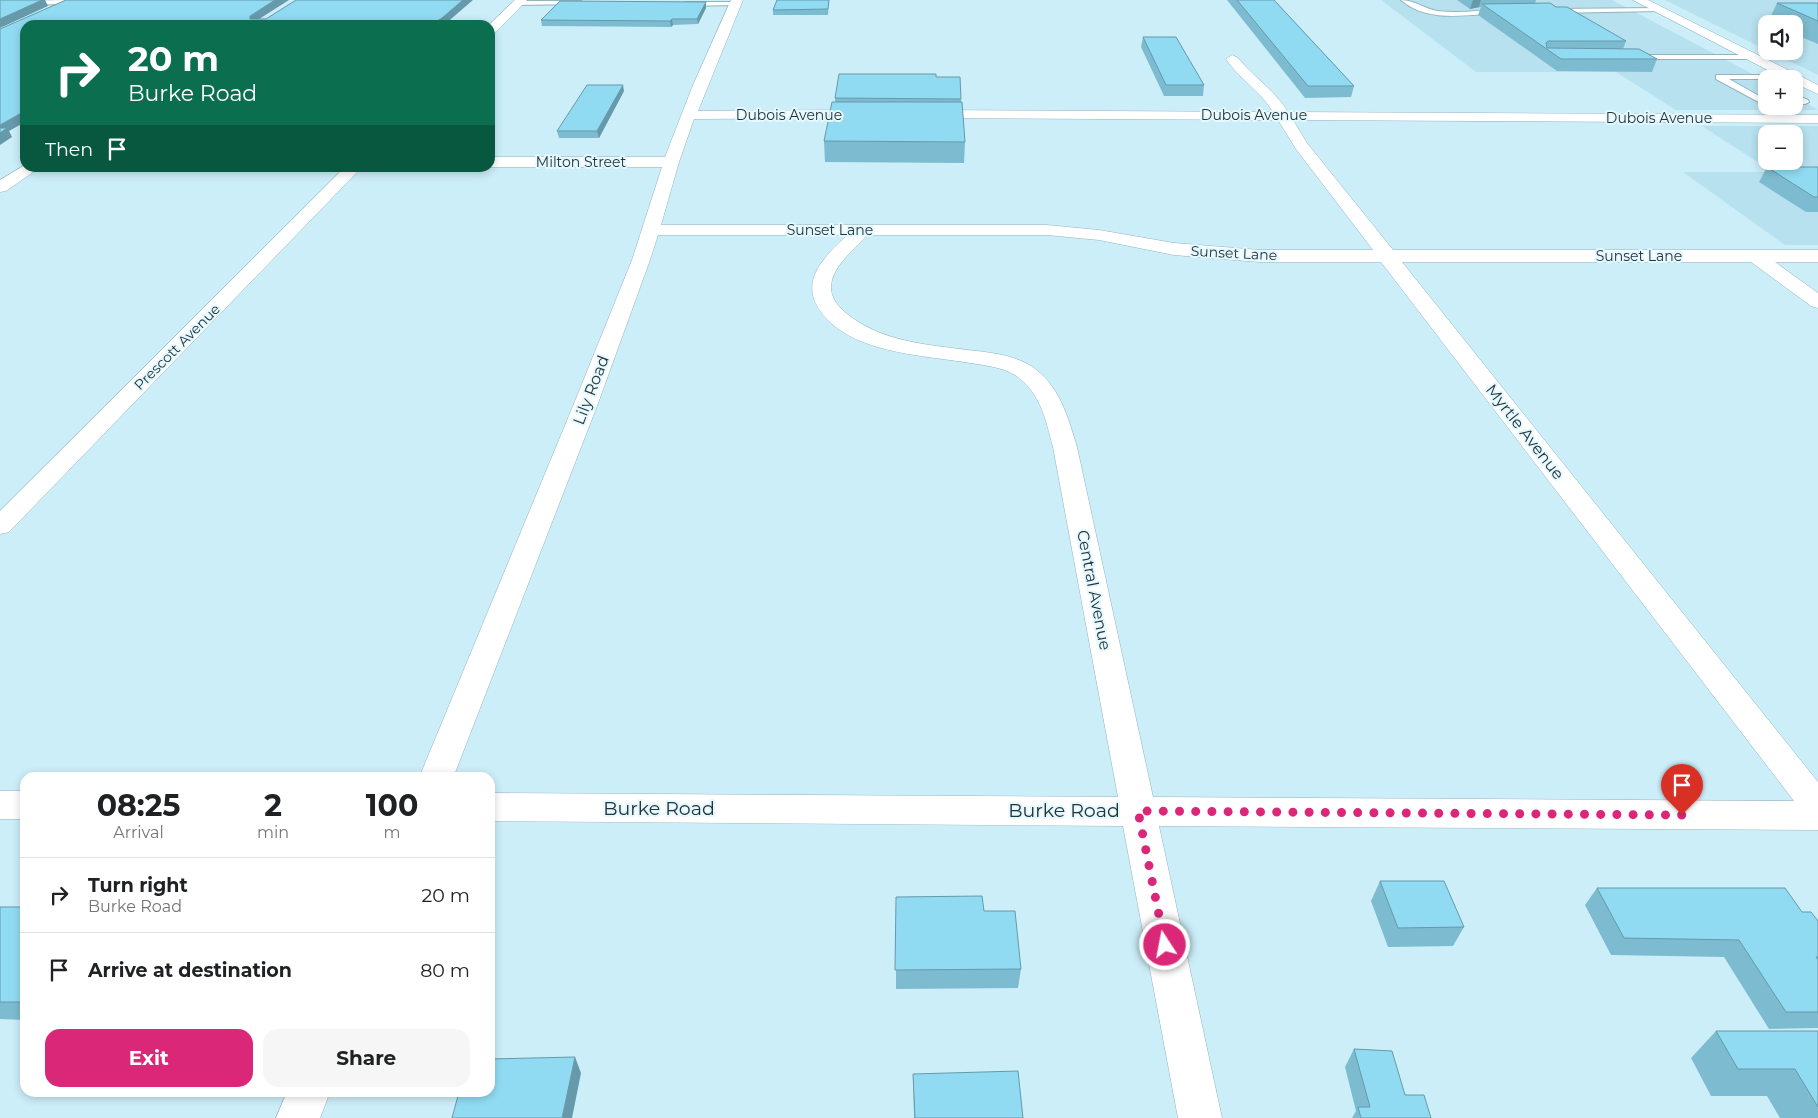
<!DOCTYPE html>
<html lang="en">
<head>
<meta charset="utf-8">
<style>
  :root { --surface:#fff; --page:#f6f6f6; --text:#202124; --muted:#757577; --line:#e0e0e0; --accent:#db2777 }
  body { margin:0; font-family:Montserrat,sans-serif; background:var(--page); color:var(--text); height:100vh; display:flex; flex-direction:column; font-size:19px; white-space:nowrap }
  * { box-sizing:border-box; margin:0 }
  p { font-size:16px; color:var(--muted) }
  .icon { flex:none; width:28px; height:28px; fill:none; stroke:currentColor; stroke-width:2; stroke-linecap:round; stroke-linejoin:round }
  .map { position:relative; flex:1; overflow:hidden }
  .details { position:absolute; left:20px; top:772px; width:475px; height:325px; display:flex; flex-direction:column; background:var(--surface); border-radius:15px; box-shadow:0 2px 8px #0003 }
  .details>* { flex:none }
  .banner { position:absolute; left:20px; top:20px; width:475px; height:152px; border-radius:15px; box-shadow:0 2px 8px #0003; background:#0b6e4f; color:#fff; overflow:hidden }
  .fabs { position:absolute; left:1758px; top:15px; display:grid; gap:10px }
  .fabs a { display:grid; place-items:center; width:45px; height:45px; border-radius:10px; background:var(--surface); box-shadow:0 2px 8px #0003; font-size:25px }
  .pin { position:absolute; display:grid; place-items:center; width:42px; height:42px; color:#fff; margin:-51px -21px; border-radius:50% 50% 50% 0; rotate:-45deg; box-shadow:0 0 5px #0007 }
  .pin .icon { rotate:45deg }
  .me { position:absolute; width:55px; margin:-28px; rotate:349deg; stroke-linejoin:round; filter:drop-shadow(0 0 4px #0008) }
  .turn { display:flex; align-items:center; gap:18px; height:105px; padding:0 25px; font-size:22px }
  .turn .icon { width:65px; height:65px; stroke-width:2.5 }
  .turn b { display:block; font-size:35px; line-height:42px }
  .then { display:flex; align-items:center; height:48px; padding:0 25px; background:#0003; gap:10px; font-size:19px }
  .eta { display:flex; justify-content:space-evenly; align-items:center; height:85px; text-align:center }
  .eta b { font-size:30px; font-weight:700; line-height:35px }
  .button { display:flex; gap:10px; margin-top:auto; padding:10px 25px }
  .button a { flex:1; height:58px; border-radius:15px; background:var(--accent); color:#fff; font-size:20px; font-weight:700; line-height:58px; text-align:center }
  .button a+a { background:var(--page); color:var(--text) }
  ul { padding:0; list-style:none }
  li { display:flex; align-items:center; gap:15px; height:75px; padding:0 25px; border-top:1px solid var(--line) }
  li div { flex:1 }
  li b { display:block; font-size:19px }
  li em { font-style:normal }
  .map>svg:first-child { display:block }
  .built { fill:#b7e1ee; fill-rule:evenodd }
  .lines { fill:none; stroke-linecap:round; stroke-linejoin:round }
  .service-casing { stroke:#93b3be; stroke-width:2 }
  .minor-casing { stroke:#93b3be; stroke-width:1 }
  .primary-casing { stroke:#93b3be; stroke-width:1 }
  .service { fill:#fff; fill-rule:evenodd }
  .minor { fill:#fff; fill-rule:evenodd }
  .primary { fill:#fff; fill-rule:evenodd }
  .wall { fill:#7dbcd0 }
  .shaded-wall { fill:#6699a9 }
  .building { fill:#91dbf2; stroke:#6699a9 }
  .route { stroke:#db2777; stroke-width:9; stroke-dasharray:0 16.2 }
  .labels { text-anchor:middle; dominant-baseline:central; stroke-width:4; stroke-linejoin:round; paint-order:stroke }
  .far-street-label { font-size:14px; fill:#263438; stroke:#e4f8ff }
  .street-label { font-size:16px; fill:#263438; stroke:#e4f8ff }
  .near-street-label { font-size:19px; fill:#263438; stroke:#e4f8ff }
</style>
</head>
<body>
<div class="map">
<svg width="1818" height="1118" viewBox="0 0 1818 1118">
  <rect width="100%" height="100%" fill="#cceef9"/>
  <path class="built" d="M1381,0H1612L1766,81V106H1794V96L1818,110H1676L1616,72H1476Z
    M1665,0H1818V75L1769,51H1794V24H1766V50Z
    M1702,126H1818V245H1785L1683,172H1773ZM1766,134H1794V161H1766Z"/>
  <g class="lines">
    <defs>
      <path id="service" d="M1401,0C1414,0 1425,9 1438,11C1459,14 1481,10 1502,9L1505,11L1502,13C1469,14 1428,24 1401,0Z
        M0,1L70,0L73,2L70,4L0,5Z
        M581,1L584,3L583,4L518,5L515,3L518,1Z
        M735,2L738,4L737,5L685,6L682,4L685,2Z
        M1659,8L1661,9V11L1552,13L1549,11L1552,9Z
        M1628,55H1751L1755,57L1751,59H1628Z
        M1716,75H1791L1795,77L1793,79H1729L1766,100V106L1716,79Z
        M1794,94L1808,100L1809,102L1805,104H1794Z
        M1768,106H1779L1799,118L1792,120Z"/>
      <path id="minor" d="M515,0H527L494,34L490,35L489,25Z
        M731,0H743L698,111L868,110L873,111L875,114L873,117L868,118L694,119L679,162L661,225H1047L1099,230L1174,243L1260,250H1373L1296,149L1278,120L926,118L921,117L919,114L921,111L926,110L1273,112C1261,91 1239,79 1226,59L1232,55C1239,57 1242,63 1247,68C1262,83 1276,93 1288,112L1818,115V123L1293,120L1307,143L1393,250H1818V262H1775L1818,293V308L1811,306L1751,262H1402L1818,782V830L1159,826L1222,1118H1178L1123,826L490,821V793L1118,797L1053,447C1046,420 1040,391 1015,375C1000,366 981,365 964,362C919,355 850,352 821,312C798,280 825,257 847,235H658L650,260L597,406L453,778H419L573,406L632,260L662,167H490V157H665L693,85ZM867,235H1047L1099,240L1174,255L1260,262H1381L1794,801L1153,797L1077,447C1068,417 1059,384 1031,366C1015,356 994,353 976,351C931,345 882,343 846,313C836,305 828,294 832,280C837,262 855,249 867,235Z
        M25,165V168H39L6,191L0,192V180Z
        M344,168H361L9,532L0,534V511Z
        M0,791H25V819H0Z
        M287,1092H330L320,1118H276Z"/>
      <path id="primary" d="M1633,0H1648L1818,85V94L1794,83V79H1785Z"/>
    </defs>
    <use href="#service" class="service-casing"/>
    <use href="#minor" class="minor-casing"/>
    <use href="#primary" class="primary-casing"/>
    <use href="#service" class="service"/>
    <use href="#minor" class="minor"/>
    <use href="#primary" class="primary"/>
  </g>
  <path class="wall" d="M777,0H829L828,15H773V10Z
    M1227,0H1274L1354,86L1351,97L1305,98Z
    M1457,0H1536L1535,3L1556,7L1626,41L1623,49L1657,59L1652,72L1557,71L1478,15L1481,7L1470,9Z
    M706,2V8L698,24L673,25L671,27L542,26L541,20Z
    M1777,3H1818V44L1794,34V24H1772L1768,22Z
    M1143,37L1204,85L1203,96H1164L1141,47Z
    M936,77L961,99L965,142L964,163L825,162L824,141L835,102V98Z
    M624,91L599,138H559L557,131Z
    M1767,167H1818V212H1806L1759,182Z
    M1380,881L1464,927L1453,946L1388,947L1371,901Z
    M1597,888L1802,912L1818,921V1028L1769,1029L1724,957L1611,955L1585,905Z
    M896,897L984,911L1021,969L1018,988L896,989Z
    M0,907H25V1020L0,1019Z
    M1716,1031H1818V1118H1780L1767,1096H1711L1691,1058Z
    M1354,1049L1405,1095L1431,1118H1352L1356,1111L1345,1067Z
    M913,1074L1023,1118H914Z"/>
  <path class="shaded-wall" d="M42,0H45L48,6L0,28V19Z
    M275,0H289L253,23L250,19V16Z
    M463,0H473L444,25H431Z
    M1473,0H1481L1479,7L1470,9Z
    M706,2V8L698,24L697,19Z
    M672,19L673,25L671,27L670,21Z
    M623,85L624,91L599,138L597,131Z
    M25,111V122L9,131L12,137L0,145V125Z
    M575,1057L581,1073L572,1118H562Z"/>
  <path class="building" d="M0,0H42L0,19Z
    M66,0H275L250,16V19H266L296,0H463L442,18L431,25H25V111L0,125V29Z
    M777,0H829L828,9L773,10Z
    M1237,0H1274L1354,86H1308Z
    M560,1L706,2L697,19H672L670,21L541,20Z
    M1550,3L1556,7H1567L1626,41H1548L1546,43L1547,48L1639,49L1657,59H1561L1482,4Z
    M1777,3H1818V21Z
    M1143,37H1176L1204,85H1166Z
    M839,74H936V77H960L961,99L835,98Z
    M587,85H623L597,131H557Z
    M832,102H962L965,142L824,141Z
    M0,128H7L0,133Z
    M1767,167H1818V197H1814Z
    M1380,881H1444L1464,927L1398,928Z
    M1597,888H1785L1802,912H1811L1818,921V957H1816L1818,960V1012H1786L1739,940L1624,938Z
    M982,896L984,911H1015L1021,969L895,970L896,897Z
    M0,907H25V1002H0Z
    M1716,1031H1818V1107L1795,1069H1738Z
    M1354,1049L1392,1051L1405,1095H1424L1431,1118H1361L1358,1107H1370Z
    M575,1057L562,1118H452L459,1092H490V1059Z
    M1018,1071L1023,1118H915L913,1074Z"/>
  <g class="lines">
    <path class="route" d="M1165,945L1138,811L1682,815"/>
  </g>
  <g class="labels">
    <g class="far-street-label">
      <text x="789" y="115">Dubois Avenue</text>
      <text x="1254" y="115">Dubois Avenue</text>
      <text x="1659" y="118">Dubois Avenue</text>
      <text x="581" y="162">Milton Street</text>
      <text x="830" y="230">Sunset Lane</text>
      <text transform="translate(1234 253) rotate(3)">Sunset Lane</text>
      <text x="1639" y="256">Sunset Lane</text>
      <text transform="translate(177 347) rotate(-45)">Prescott Avenue</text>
    </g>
    <g class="street-label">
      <text transform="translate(591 390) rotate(-69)">Lily Road</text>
      <text transform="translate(1525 432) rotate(52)">Myrtle Avenue</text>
      <text transform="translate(1094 590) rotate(79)">Central Avenue</text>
    </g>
    <g class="near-street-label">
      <text x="659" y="808">Burke Road</text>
      <text x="1064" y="810">Burke Road</text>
    </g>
  </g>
</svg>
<div class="fabs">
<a><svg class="icon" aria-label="sound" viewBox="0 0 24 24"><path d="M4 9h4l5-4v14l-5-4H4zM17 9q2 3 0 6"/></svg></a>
<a>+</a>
<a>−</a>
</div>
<div class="pin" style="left:1682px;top:815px;background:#d93025"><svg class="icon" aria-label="arrive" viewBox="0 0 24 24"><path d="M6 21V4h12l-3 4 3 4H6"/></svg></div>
<svg class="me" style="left:1165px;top:945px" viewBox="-20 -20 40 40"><circle r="17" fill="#db2777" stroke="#fff" stroke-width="3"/><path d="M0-11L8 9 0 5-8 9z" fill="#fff"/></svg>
<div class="banner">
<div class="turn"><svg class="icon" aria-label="right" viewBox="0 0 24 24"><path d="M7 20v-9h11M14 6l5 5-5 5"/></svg><div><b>20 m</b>Burke Road</div></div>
<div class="then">Then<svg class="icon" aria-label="arrive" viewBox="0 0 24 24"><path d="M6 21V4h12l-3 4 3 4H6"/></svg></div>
</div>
<section class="details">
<div class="eta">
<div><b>08:25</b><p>Arrival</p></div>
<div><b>2</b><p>min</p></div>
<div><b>100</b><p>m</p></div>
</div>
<ul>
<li><svg class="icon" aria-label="right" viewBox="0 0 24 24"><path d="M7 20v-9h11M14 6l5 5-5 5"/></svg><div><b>Turn right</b><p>Burke Road</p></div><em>20 m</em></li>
<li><svg class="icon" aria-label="arrive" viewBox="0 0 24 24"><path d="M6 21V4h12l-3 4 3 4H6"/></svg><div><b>Arrive at destination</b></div><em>80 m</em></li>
</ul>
<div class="button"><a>Exit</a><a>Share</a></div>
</section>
</div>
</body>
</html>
